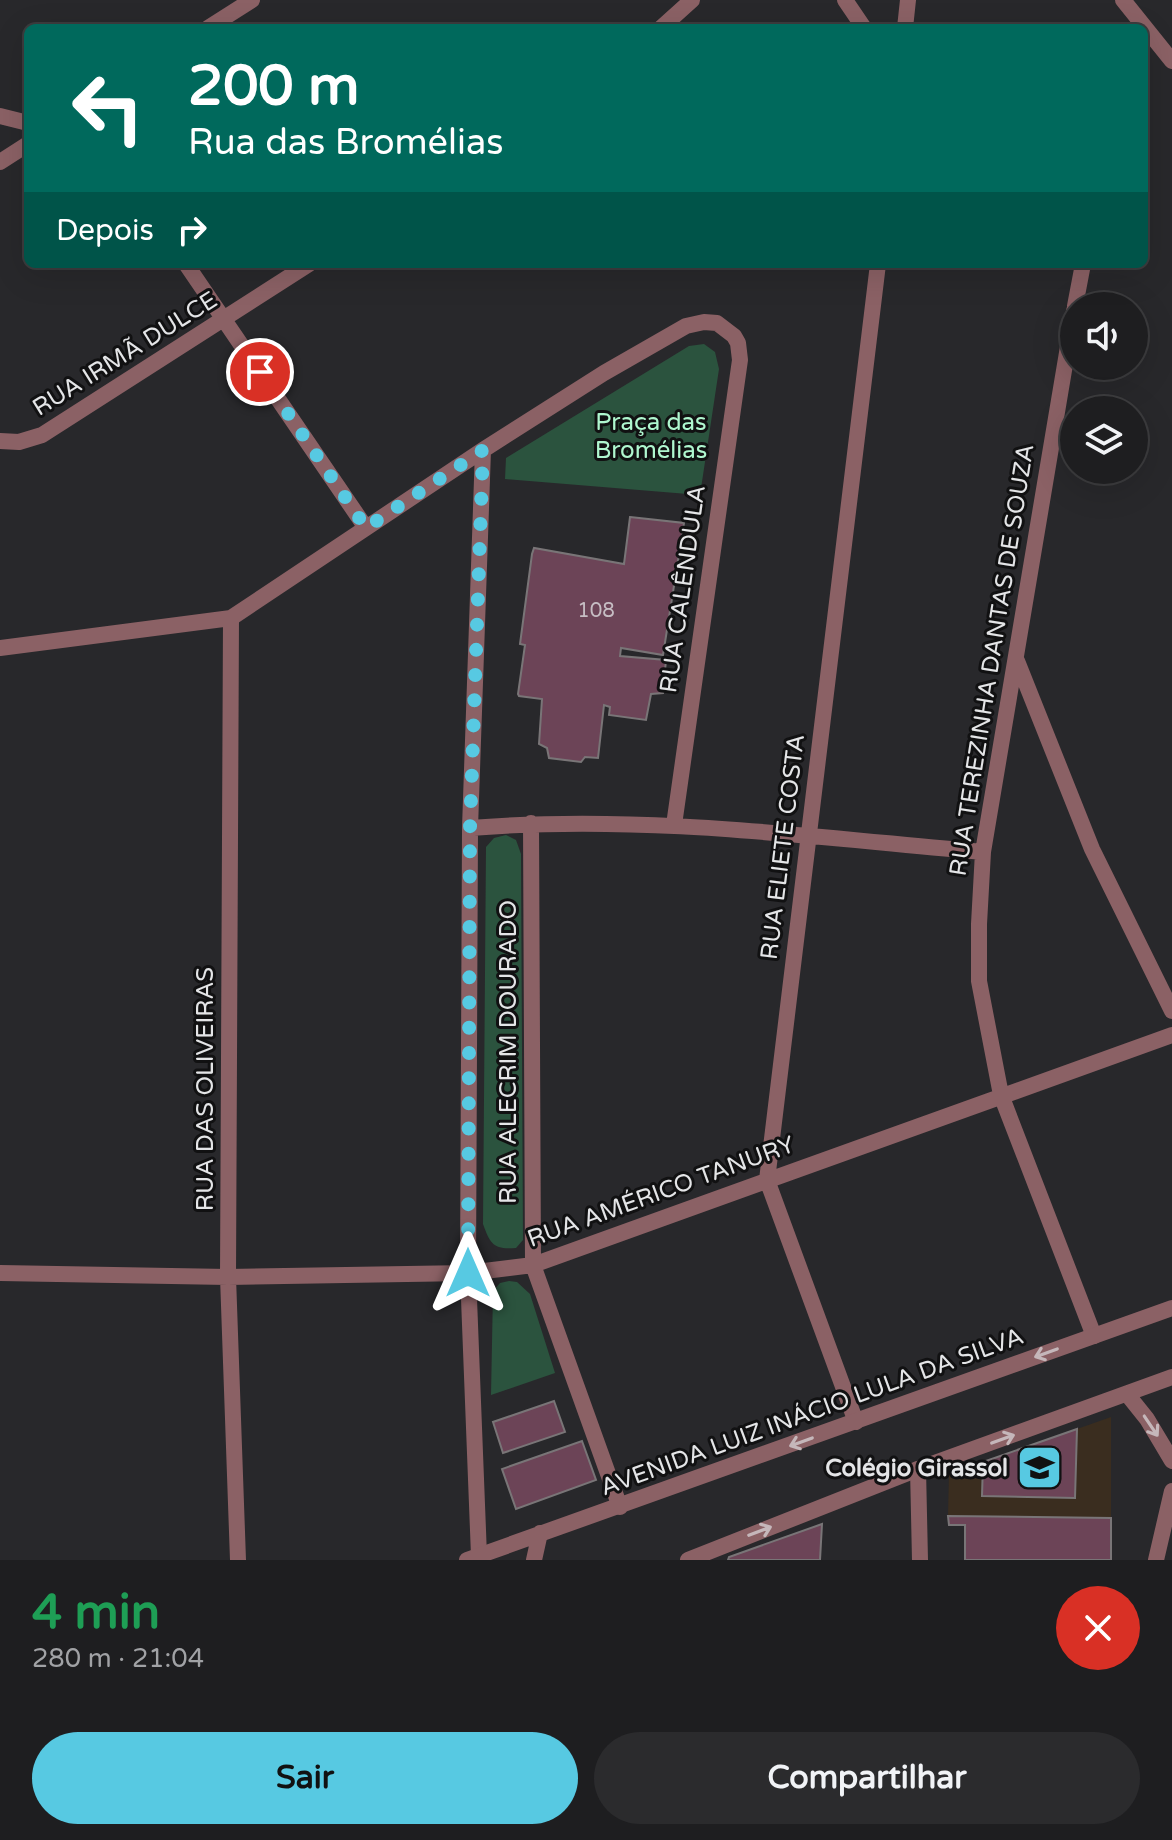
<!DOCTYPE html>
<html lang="pt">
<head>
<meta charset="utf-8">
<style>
  :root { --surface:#1e1e20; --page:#2b2b2d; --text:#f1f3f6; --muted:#a1a2a5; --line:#3c3c3e; --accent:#57c9e2 }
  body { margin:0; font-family:"Varela Round",sans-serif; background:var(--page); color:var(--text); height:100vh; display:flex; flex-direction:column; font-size:30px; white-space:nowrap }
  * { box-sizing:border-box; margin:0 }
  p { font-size:26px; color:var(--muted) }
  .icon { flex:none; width:44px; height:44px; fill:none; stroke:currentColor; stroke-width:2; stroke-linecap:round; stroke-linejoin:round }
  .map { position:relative; height:1560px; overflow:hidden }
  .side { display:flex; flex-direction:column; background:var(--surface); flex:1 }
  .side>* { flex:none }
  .top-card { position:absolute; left:24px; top:24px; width:1124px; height:244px; border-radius:12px; box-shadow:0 8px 32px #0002,0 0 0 2px var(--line); background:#00695c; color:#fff; overflow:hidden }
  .buttons { position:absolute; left:1060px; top:292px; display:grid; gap:16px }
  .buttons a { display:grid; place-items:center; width:88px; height:88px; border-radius:50%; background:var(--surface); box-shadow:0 8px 32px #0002,0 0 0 2px var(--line); font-size:40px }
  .pin { position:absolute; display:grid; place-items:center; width:68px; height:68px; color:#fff; margin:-34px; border:4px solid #fff; border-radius:50%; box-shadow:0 2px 8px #0007 }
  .me { position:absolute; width:88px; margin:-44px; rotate:0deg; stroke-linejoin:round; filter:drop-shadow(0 0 6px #0008) }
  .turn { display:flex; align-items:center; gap:28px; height:168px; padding:0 32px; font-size:36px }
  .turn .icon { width:104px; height:104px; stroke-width:2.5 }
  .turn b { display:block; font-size:56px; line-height:68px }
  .then { display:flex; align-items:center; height:76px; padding:0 32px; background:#0003; gap:16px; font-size:30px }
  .round { display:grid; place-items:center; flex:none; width:84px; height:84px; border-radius:42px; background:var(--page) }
  .summary { display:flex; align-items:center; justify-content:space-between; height:136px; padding:0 32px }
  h1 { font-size:48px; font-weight:800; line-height:60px; color:#1e9e55 }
  .cta { display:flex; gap:16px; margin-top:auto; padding:16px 32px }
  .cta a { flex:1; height:92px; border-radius:48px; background:var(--accent); color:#111; font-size:32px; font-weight:800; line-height:92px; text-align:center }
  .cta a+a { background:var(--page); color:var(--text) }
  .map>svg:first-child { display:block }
  .education { fill:#3a2d1f }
  .green { fill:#2b533e }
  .building { fill:#6c4457; stroke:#797577; stroke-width:2 }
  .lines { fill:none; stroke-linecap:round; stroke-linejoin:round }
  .minor { stroke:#8b6165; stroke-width:16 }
  .tertiary { stroke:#8b6165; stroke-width:16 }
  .oneway { stroke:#c5b7ba }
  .route { stroke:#57c9e2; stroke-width:14; stroke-dasharray:0 25.2 }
  .labels { text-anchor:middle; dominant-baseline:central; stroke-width:6; stroke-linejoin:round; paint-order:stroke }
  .number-label { font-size:20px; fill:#c6bdc3 }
  .street-label { font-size:24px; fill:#e4e5e7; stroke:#111112 }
  .park-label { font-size:24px; fill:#aff7cf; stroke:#111112 }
  .poi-label { font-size:24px; font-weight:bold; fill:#e4e5e7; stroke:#111112; text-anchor:end }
</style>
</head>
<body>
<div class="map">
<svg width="1172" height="1560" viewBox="0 0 1172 1560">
  <rect width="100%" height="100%" fill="#28282b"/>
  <path class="education" d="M1111,1417V1518L948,1516L949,1474Z"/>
  <path class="green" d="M704,344L715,352L719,369L700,495L505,479L506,458L689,346Z
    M506,835L516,840L521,854L523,1240L516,1248C494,1250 490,1244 483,1224L486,847L494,838Z
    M509,1281L517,1282L530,1294L555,1373L491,1395L493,1291L500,1283Z"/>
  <path class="building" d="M630,517L684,523L663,655L621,648L620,656L666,660L663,693L651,694L646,720L609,715L610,707L604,705L598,758L585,757L581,762L549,758L547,748L539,744L542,699L519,696L518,694L525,645L520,644L532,554L534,548L624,564Z
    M554,1401L565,1432L503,1453L493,1422Z
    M1077,1429L1075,1498L982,1496L983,1462Z
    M582,1441L596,1480L516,1509L502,1469Z
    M948,1516L1111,1518V1560H965V1525H949Z
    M822,1524L820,1560H728L729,1557Z"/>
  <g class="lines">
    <path class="minor" d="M845,0L864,28
      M1123,0L1172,61
      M208,28L252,0
      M661,28L692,0
      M905,28L908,0
      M0,116L28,123
      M0,162L28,144
      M186,264L366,528
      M1075,306L1083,264
      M1074,311L983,852L979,924V981L1001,1095L1094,1336
      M0,441L19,442L42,435L309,264
      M231,618L228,1277L238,1560
      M0,648L231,618L483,450L604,373L686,326L704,322L717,323L734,336L738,343L740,360L674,825
      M1017,661L1092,849L1172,1011
      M531,823L533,1265L620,1507
      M470,828C641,814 812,837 983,852
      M0,1273L228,1277L468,1273L533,1265L1172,1035
      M856,1422L767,1180L878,264
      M918,1469L920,1560
      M479,1556L468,1273L470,828L483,450"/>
    <path class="tertiary" d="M1127,1394L1147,1419L1172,1461
      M467,1560L1172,1308
      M534,1560L540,1533
      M688,1560L918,1469L1172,1377
      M1156,1560L1172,1491"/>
  </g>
  <defs><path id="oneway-shaft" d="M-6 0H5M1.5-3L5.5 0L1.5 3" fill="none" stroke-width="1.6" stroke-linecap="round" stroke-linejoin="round" transform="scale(2)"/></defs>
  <g class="oneway">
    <use href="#oneway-shaft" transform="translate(1046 1353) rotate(160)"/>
    <use href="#oneway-shaft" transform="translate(1151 1426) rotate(56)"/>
    <use href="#oneway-shaft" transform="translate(1003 1439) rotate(-20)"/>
    <use href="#oneway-shaft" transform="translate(801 1442) rotate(160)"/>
    <use href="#oneway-shaft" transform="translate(760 1531) rotate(-21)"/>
  </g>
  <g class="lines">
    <path class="route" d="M260,372L366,528L483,450L470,828L468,1273"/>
  </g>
  <defs>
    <symbol id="school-square" viewBox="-11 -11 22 22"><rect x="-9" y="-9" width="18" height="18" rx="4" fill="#57c9e2" stroke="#111112"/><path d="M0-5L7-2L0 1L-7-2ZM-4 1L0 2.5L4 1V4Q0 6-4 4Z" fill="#111"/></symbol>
  </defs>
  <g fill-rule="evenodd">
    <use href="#school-square" x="1014" y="1442" width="51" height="51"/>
  </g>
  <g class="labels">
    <g class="number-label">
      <text x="596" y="611">108</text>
    </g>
    <g class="street-label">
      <text transform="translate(125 354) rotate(-32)">RUA IRMÃ DULCE</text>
      <text transform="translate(683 589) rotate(-82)">RUA CALÊNDULA</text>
      <text transform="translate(992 660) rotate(-81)">RUA TEREZINHA DANTAS DE SOUZA</text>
      <text transform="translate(783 847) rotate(-83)">RUA ELIETE COSTA</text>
      <text transform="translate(508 1052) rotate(-90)">RUA ALECRIM DOURADO</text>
      <text transform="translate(205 1089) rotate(-90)">RUA DAS OLIVEIRAS</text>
      <text transform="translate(661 1192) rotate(-20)">RUA AMÉRICO TANURY</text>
      <text transform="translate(812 1412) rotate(-20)">AVENIDA LUIZ INÁCIO LULA DA SILVA</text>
    </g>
    <g class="park-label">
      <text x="651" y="422">Praça das<tspan x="651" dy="28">Bromélias</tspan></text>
    </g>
    <g class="poi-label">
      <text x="1008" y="1468">Colégio Girassol</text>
    </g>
  </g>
</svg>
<div class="buttons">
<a><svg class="icon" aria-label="sound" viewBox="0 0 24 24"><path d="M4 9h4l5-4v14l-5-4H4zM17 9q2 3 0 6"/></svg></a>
<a><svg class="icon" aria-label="layers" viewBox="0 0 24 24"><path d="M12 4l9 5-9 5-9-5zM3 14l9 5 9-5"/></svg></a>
</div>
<div class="pin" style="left:260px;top:372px;background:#d93025"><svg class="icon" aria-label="arrive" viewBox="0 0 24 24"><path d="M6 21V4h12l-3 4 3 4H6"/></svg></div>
<svg class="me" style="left:468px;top:1273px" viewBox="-20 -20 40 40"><path d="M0-17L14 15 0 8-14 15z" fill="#57c9e2" stroke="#fff" stroke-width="4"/></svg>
<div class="top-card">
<div class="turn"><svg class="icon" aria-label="left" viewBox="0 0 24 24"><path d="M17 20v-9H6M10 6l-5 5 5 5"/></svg><div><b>200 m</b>Rua das Bromélias</div></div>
<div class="then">Depois<svg class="icon" aria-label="right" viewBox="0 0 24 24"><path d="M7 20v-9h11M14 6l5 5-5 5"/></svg></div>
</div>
</div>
<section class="side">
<div class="summary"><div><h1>4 min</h1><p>280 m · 21:04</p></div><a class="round" style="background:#d93025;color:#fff"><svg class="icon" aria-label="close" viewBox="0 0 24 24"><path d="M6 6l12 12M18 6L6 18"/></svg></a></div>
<div class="cta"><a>Sair</a><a>Compartilhar</a></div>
</section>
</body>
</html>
